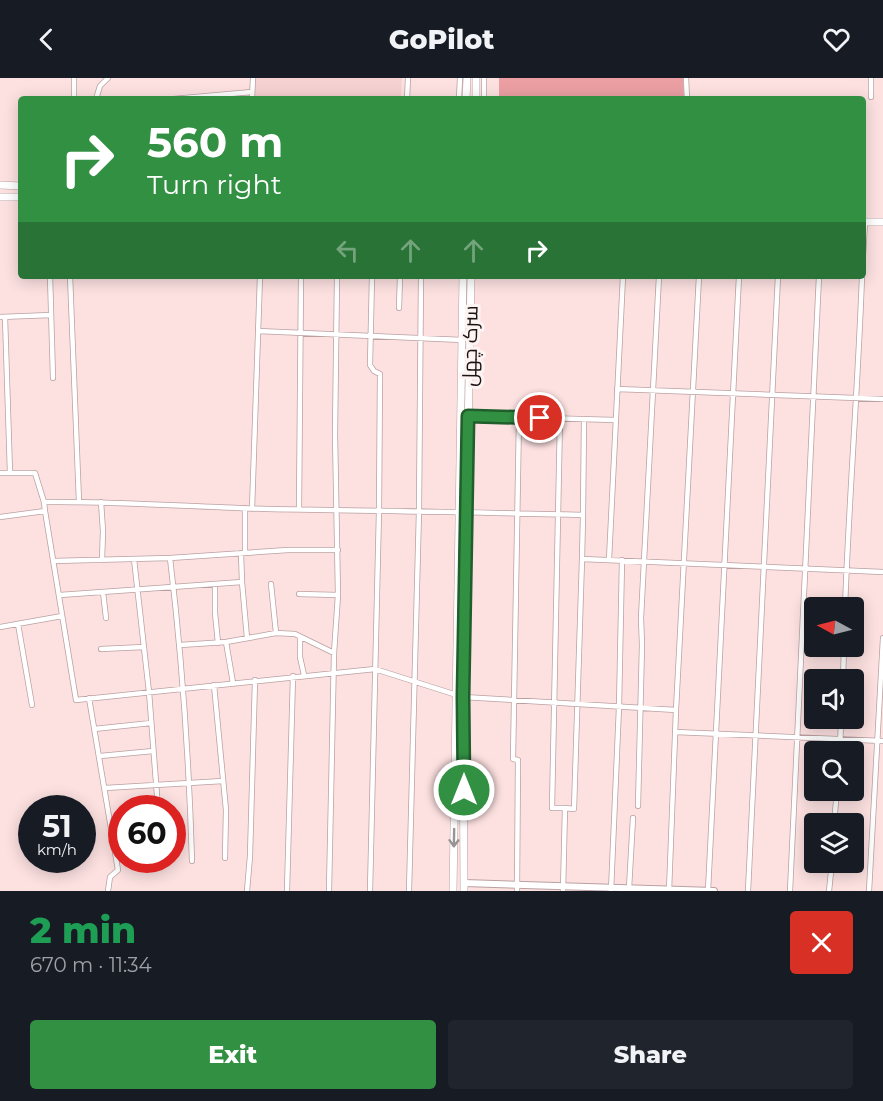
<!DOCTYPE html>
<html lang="en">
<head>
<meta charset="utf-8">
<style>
  :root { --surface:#171b24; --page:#20242c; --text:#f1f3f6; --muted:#9ea1a6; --accent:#329043 }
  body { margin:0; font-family:Montserrat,Cairo,sans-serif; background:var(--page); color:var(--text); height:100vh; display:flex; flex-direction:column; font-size:22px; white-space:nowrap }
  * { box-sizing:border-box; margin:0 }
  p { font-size:20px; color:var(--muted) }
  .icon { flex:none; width:33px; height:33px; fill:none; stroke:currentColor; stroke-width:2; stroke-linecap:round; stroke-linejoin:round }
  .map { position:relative; height:813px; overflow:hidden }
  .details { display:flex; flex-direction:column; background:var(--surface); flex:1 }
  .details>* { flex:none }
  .top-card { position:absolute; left:18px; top:18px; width:848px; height:183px; border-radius:6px; box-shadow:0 3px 15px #0003; background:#329043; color:#fff; overflow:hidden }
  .needle { width:39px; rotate:277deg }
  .tools { position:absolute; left:804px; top:519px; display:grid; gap:12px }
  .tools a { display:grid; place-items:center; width:60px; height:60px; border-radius:6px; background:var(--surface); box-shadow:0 3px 15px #0003; font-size:30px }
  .speed { position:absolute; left:18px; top:717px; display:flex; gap:12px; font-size:30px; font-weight:700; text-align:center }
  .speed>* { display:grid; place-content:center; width:78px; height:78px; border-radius:50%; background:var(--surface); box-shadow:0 3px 15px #0003; line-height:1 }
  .speed small { font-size:15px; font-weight:400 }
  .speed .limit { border:9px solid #d22; background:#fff; color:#111 }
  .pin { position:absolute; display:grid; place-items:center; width:51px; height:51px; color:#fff; margin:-26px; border:3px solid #fff; border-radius:50%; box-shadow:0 2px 6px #0007 }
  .me { position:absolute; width:66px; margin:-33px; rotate:0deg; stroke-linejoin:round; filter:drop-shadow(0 0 4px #0008) }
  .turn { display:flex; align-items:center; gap:21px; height:126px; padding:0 30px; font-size:27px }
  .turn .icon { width:78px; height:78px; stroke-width:2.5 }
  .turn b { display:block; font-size:42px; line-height:51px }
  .lanes { display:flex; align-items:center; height:57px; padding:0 30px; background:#0003; justify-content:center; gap:30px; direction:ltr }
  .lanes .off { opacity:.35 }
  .round { display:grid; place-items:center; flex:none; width:63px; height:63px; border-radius:6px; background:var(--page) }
  .headline { display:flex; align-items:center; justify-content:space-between; height:102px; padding:0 30px }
  h1 { font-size:36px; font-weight:800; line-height:45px; color:#1e9e55 }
  .button { display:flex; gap:12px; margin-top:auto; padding:12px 30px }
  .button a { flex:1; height:69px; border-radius:6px; background:var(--accent); color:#fff; font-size:24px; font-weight:800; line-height:69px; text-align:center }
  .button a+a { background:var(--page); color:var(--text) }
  header { display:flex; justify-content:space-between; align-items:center; height:78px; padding:0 30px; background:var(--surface); font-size:27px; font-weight:800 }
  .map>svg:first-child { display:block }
  .built { fill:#f5d1d2 }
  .green { fill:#eb9fa3 }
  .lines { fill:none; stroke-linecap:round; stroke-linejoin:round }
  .street-casing { stroke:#baa0a1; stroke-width:6 }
  .secondary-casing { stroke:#baa0a1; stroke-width:8 }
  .primary-casing { stroke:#baa0a1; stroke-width:8 }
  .street { stroke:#fff; stroke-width:4.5 }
  .secondary { stroke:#fff; stroke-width:6 }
  .primary { stroke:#fff; stroke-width:7 }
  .oneway { stroke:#989494 }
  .route-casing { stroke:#205e2c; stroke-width:15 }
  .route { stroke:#329043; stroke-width:10 }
  .labels { text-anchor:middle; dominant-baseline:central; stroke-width:6; stroke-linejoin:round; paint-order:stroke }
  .street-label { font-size:20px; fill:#1b1212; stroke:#fef3f3 }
</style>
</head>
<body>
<header><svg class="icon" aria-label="back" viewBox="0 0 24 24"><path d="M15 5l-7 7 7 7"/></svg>GoPilot<svg class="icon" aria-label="heart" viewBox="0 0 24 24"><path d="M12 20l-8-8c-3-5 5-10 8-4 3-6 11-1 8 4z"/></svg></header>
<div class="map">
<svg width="883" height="813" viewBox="0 0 883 813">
  <rect width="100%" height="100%" fill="#fde1e1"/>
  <path class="built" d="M256,0H402L401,21H255Z"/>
  <path class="green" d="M499,0H683L684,21H499Z"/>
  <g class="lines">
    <defs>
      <path id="street" d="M74,0V21
        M686,0L687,21
        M871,19V0
        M96,21L100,8L108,0
        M173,21L252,14
        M252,21L253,0
        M407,21L408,0
        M459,21L460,0
        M484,21V0
        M862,195L865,144
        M50,198L53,300
        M70,198L79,424
        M399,230L400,198
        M0,239L51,237
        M5,239L10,395
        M258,253L463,262
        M617,311L883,321
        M468,338L615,342
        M560,341L552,730H565
        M0,395H35L44,424
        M101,424L103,453L102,482
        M252,431L260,198
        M299,431L301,198
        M45,433L76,622L375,591L463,619L676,632
        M583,437L584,341
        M0,439L45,433L44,424C119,423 193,429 268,431C373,433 478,434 583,437L582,481L883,494
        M241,475L242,504
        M245,475V430
        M170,480C182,580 189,681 192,783
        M134,481L149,614L158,730
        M609,482L623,198
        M53,483L170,480L288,472H338
        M215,506V535L218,565
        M271,506L276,555
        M103,514L106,540
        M299,516L338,517
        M60,517L242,504L247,560
        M845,530C849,419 858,309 862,198
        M18,546L32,627
        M0,549L62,538
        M300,559V579L304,597
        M226,564L233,605
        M180,567L226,564L276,555L295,556L334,575
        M101,571L144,569
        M843,602L844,568
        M214,607L226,732L225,780
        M89,620L118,792L110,799L108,813
        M94,651L151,645
        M675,654L883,663
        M840,674L841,640
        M100,678L153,673
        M105,710L223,703
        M638,728L642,567L641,540L659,198
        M834,746L837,712
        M161,782L162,787
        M629,810L633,740
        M247,813L250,778L255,602
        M287,813L293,598
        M329,813L334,575L338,517L335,356L337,198
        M370,813L379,433L380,296L374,293L370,287L372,198
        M409,813L419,433L421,198
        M517,813L518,682L513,681L519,340
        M563,813L565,730L574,731L582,481
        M611,813L619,629L622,482
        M669,813L676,632L699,198
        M708,813L739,198
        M748,813L778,198
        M790,813L819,198
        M829,813L832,784
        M869,813L883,560"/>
      <path id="secondary" d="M464,805L714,813"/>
      <path id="primary" d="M466,21L467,0
        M476,21V0
        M0,107L21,108
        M0,119H21
        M862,144H883
        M453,813L463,198
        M464,813L463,619L471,198"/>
    </defs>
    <use href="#street" class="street-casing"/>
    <use href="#secondary" class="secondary-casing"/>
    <use href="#primary" class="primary-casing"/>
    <use href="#street" class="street"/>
    <use href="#secondary" class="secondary"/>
    <use href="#primary" class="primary"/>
  </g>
  <defs><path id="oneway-shaft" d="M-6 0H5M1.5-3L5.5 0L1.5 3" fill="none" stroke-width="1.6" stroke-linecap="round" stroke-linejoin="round" transform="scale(1.5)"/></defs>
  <use class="oneway" href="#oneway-shaft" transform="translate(454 760) rotate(91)"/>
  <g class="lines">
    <defs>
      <path id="route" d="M464,712L463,619L468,338L540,340"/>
    </defs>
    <use href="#route" class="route-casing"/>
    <use href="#route" class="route"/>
  </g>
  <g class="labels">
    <g class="street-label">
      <text transform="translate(470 268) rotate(-89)">سرک چهل</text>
    </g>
  </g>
</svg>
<div class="tools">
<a><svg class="needle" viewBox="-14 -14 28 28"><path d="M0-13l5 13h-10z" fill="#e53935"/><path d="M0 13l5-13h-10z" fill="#9ea1a6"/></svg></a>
<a><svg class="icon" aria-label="sound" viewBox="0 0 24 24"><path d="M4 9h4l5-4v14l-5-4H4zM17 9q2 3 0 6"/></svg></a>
<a><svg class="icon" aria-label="search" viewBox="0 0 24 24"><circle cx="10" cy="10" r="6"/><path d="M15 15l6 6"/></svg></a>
<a><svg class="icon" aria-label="layers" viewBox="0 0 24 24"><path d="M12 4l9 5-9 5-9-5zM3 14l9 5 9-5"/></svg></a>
</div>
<div class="speed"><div>51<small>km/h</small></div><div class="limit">60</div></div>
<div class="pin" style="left:540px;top:340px;background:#d93025"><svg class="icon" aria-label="arrive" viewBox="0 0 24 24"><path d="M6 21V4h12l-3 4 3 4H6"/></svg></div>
<svg class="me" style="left:464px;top:712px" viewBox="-20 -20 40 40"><circle r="17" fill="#329043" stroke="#fff" stroke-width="3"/><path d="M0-11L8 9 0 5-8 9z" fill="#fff"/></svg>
<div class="top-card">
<div class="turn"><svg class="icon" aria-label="right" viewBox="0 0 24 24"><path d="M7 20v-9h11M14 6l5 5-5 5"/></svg><div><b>560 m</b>Turn right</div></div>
<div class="lanes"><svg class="icon off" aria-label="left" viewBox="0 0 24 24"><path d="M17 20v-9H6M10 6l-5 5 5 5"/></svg><svg class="icon off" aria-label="ahead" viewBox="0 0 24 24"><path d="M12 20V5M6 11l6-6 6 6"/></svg><svg class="icon off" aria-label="ahead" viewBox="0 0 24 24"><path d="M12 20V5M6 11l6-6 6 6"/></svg><svg class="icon" aria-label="right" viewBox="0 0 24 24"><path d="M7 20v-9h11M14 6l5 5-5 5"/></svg></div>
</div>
</div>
<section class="details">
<div class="headline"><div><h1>2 min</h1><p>670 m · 11:34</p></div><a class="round" style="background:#d93025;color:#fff"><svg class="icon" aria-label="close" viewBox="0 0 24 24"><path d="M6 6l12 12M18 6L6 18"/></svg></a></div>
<div class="button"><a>Exit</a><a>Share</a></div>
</section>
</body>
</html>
